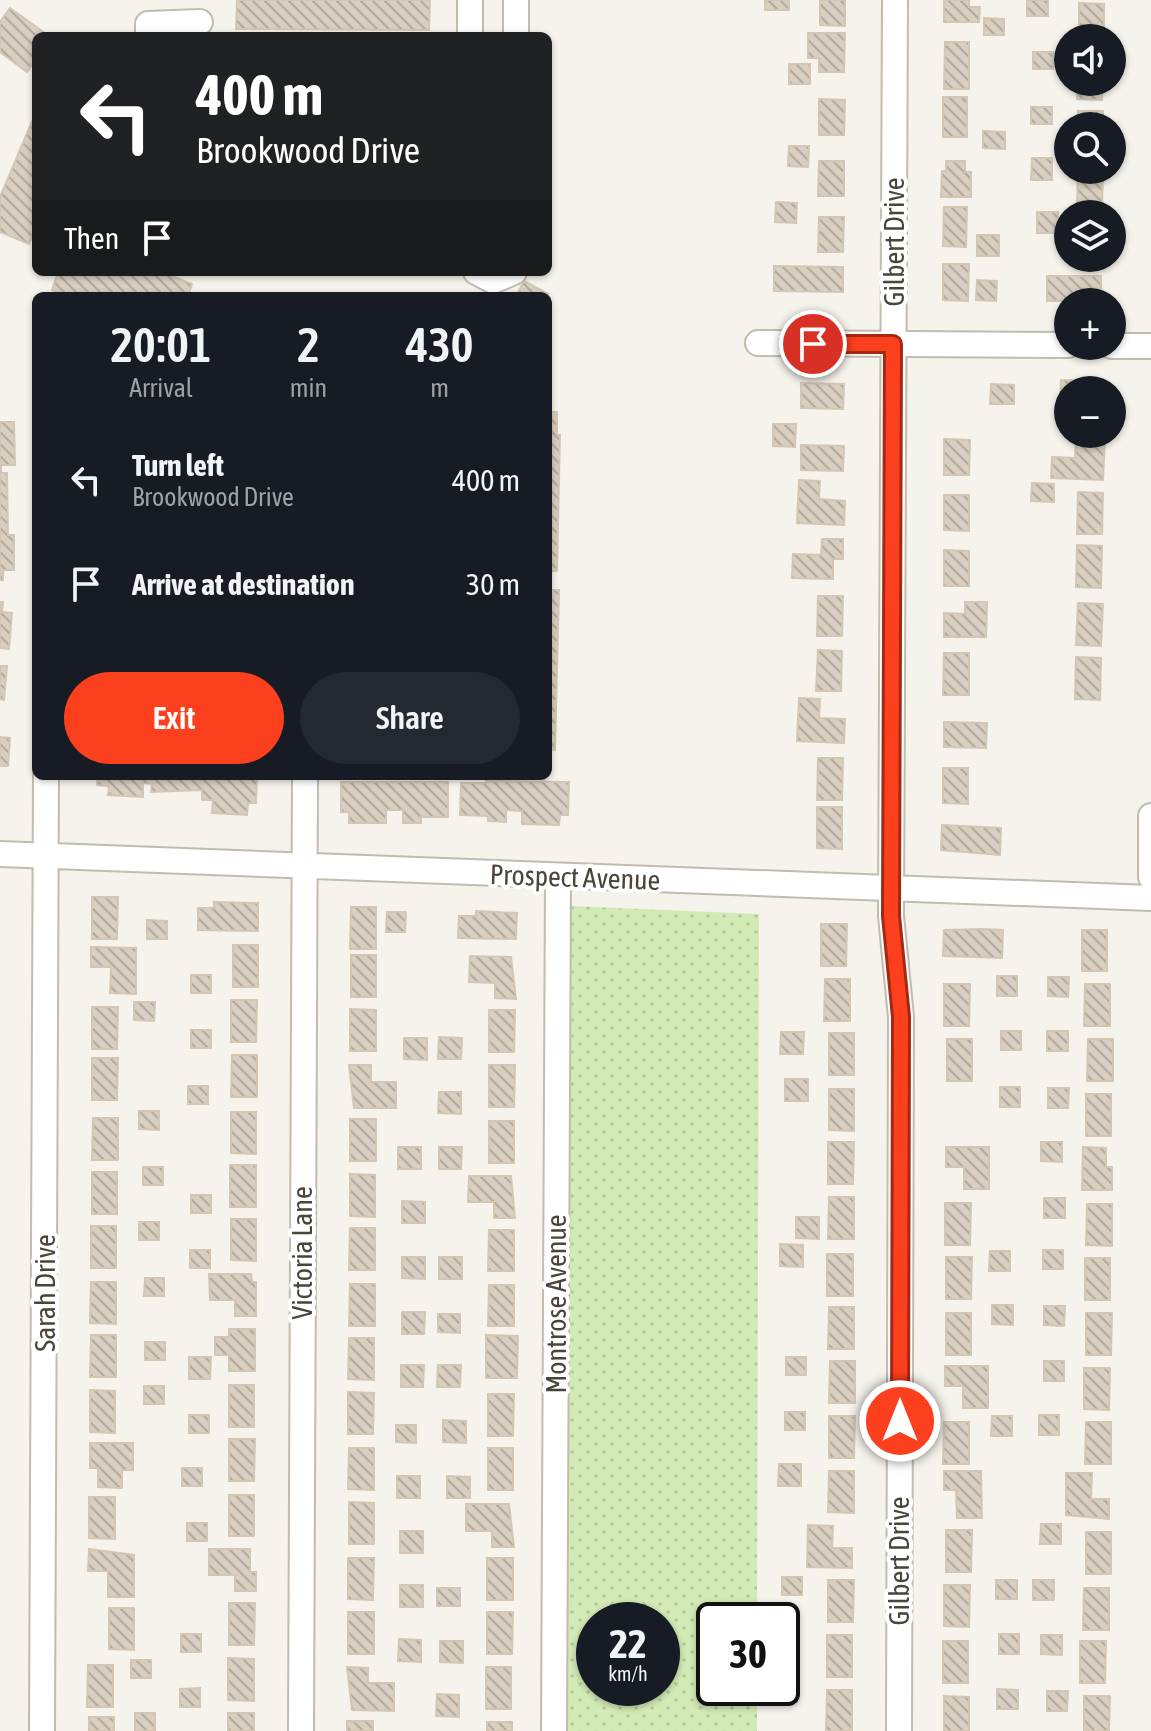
<!DOCTYPE html>
<html lang="en">
<head>
<meta charset="utf-8">
<style>
  :root { --surface:#171b24; --page:#242831; --text:#f1f3f6; --muted:#9ea1a6; --accent:#fc3f1d }
  body { margin:0; font-family:"Asap Condensed",sans-serif; background:var(--page); color:var(--text); height:100vh; display:flex; flex-direction:column; font-size:30px; white-space:nowrap }
  * { box-sizing:border-box; margin:0 }
  p { font-size:26px; color:var(--muted) }
  .icon { flex:none; width:44px; height:44px; fill:none; stroke:currentColor; stroke-width:2; stroke-linecap:round; stroke-linejoin:round }
  .map { position:relative; flex:1; overflow:hidden }
  .sheet { position:absolute; left:32px; top:292px; width:520px; height:488px; display:flex; flex-direction:column; background:var(--surface); border-radius:12px; box-shadow:0 2px 6px #0004 }
  .sheet>* { flex:none }
  .top-card { position:absolute; left:32px; top:32px; width:520px; height:244px; border-radius:12px; box-shadow:0 2px 6px #0004; background:#202124; color:#fff; overflow:hidden }
  .tools { position:absolute; left:1054px; top:24px; display:grid; gap:16px }
  .tools a { display:grid; place-items:center; width:72px; height:72px; border-radius:50%; background:var(--surface); box-shadow:0 2px 6px #0004; font-size:40px }
  .speed { position:absolute; left:576px; top:1602px; display:flex; gap:16px; font-size:40px; font-weight:700; text-align:center }
  .speed>* { display:grid; place-content:center; width:104px; height:104px; border-radius:50%; background:var(--surface); box-shadow:0 2px 6px #0004; line-height:1 }
  .speed small { font-size:20px; font-weight:400 }
  .speed .limit { border:4px solid #111; border-radius:12px; background:#fff; color:#111 }
  .pin { position:absolute; display:grid; place-items:center; width:68px; height:68px; color:#fff; margin:-34px; border:4px solid #fff; border-radius:50%; box-shadow:0 2px 8px #0007 }
  .me { position:absolute; width:88px; margin:-44px; rotate:0deg; stroke-linejoin:round; filter:drop-shadow(0 0 6px #0008) }
  .turn { display:flex; align-items:center; gap:28px; height:168px; padding:0 32px; font-size:36px }
  .turn .icon { width:104px; height:104px; stroke-width:2.5 }
  .turn b { display:block; font-size:56px; line-height:68px }
  .then { display:flex; align-items:center; height:76px; padding:0 32px; background:#0003; gap:16px; font-size:30px }
  .eta { display:flex; justify-content:space-evenly; align-items:center; height:136px; text-align:center }
  .eta b { font-size:48px; font-weight:600; line-height:56px }
  .cta { display:flex; gap:16px; margin-top:auto; padding:16px 32px }
  .cta a { flex:1; height:92px; border-radius:48px; background:var(--accent); color:#fff; font-size:32px; font-weight:600; line-height:92px; text-align:center }
  .cta a+a { background:var(--page); color:var(--text) }
  ul { padding:0; list-style:none }
  li { display:flex; align-items:center; gap:24px; height:104px; padding:0 32px }
  li div { flex:1 }
  li b { display:block; font-size:30px }
  li em { font-style:normal }
  .map>svg:first-child { display:block }
  .grass { fill:url(#grass-dots); fill-rule:evenodd }
  .building { fill:url(#building-back-hatch); stroke:#d3c7b4; stroke-width:2 }
  .lines { fill:none; stroke-linecap:round; stroke-linejoin:round }
  .minor-casing { stroke:#c2bbae; stroke-width:28 }
  .minor { stroke:#fff; stroke-width:24 }
  .route-casing { stroke:#a42913; stroke-width:20 }
  .route { stroke:#fc3f1d; stroke-width:14 }
  .labels { text-anchor:middle; dominant-baseline:central; stroke-width:8; stroke-linejoin:round; paint-order:stroke }
  .street-label { font-size:28px; fill:#4b4439; stroke:#fff }
</style>
</head>
<body>
<div class="map">
<svg width="1151" height="1731" viewBox="0 0 1151 1731">
  <defs>
    <pattern id="grass-dots" width="8" height="8" patternUnits="userSpaceOnUse" patternTransform="scale(2)"><rect width="8" height="8" fill="#d2eab5"/><path d="M2 2h.1M6 6h.1" fill="none" stroke="#b6ca9c" stroke-width="1.8" stroke-linecap="round"/></pattern>
    <pattern id="building-back-hatch" width="6" height="6" patternUnits="userSpaceOnUse" patternTransform="scale(2)"><rect width="6" height="6" fill="#d8cfc1"/><path d="M-1 5l2 2M0 0l6 6M5-1l2 2" fill="none" stroke="#b1aa9e"/></pattern>
  </defs>
  <rect width="100%" height="100%" fill="#f6f3ec"/>
  <path class="grass" d="M571,906L759,914L757,1620H714V1688H757V1731H567ZM662,1620V1688H594V1620Z"/>
  <path class="building" d="M237,0H430L429,30L236,29Z
    M765,0H789V10H765Z
    M820,0H845V26L820,25Z
    M944,0H969V7H980L979,22H944Z
    M1027,0H1048V16H1027Z
    M1079,3L1104,4V38H1079Z
    M10,8L49,36H36V59L27,72L0,52V22Z
    M984,18L1004,19V35H984Z
    M808,33H845L844,72H819V58H808Z
    M945,42H969V89H944Z
    M1033,52H1053V69H1033Z
    M789,64H810V84H789Z
    M1078,82H1102V100L1077,99Z
    M943,97H967V137H943Z
    M819,99L845,100L844,135H819Z
    M1031,107H1052V124H1031Z
    M1078,111H1103V126H1078Z
    M36,112V226L29,244L0,232V197Z
    M983,131L1005,132V149L983,148Z
    M789,146H809L808,167L788,166Z
    M1032,158H1052V180H1031Z
    M819,161H844V196H818Z
    M946,161H965V172H971V197H941L942,171H946Z
    M1078,170H1103L1102,205L1077,204Z
    M776,202L797,203L796,223L775,222Z
    M944,207H967L966,247L943,246Z
    M1037,212H1058V233H1037Z
    M819,217H844L843,252H818Z
    M977,235H999V256H977Z
    M943,264H969L968,301L943,300Z
    M774,266L843,267V292L774,291Z
    M58,272H162L192,284L188,296H69L52,290Z
    M1047,276H1101V301H1047Z
    M977,280L997,281L996,301L976,300Z
    M524,281L548,294L547,296H516Z
    M1061,380L1102,381V390H1068V411H1060Z
    M801,383L844,384L843,409L801,408Z
    M991,384L1014,385V404H990Z
    M548,412H557V435H560L557,571H548Z
    M0,422H14L15,465H1V473H7L8,535H14V570H3V580H0Z
    M773,424H796L795,447L773,446Z
    M1076,437L1105,438L1103,480L1051,478L1052,457L1075,458Z
    M944,439L970,440L969,475H944Z
    M801,445L844,446L843,471L801,470Z
    M799,480L820,481L819,499L845,501L844,525L797,523Z
    M1032,483L1054,484V502L1031,501Z
    M1078,492L1103,493L1102,534H1077Z
    M944,495H969V531L944,530Z
    M822,539H843V559H833V579L792,578L793,554L821,555Z
    M1077,545L1102,546L1101,588L1076,587Z
    M944,550L969,551V586H944Z
    M548,590H559L555,750H548Z
    M818,596H843L842,636H817Z
    M0,602H3L2,612L12,613L9,649L0,648Z
    M965,602H987L986,637H944V613L965,614Z
    M1078,603L1103,604L1101,646L1076,645Z
    M818,650L842,651L841,691H816Z
    M944,653H969V695H943Z
    M1076,657L1101,658L1100,700L1075,699Z
    M0,666H7L4,700L0,699Z
    M799,698L820,699L819,718L845,719L844,743L797,741Z
    M944,722L987,723L986,748L944,747Z
    M0,737L10,738L8,766H0Z
    M818,758H843L842,800H817Z
    M943,768H968V804L943,803Z
    M98,776H257L256,803H248L247,815L212,813L213,800H202V790L151,792L152,784L143,783V797L108,795L109,786L97,785Z
    M486,781L569,782L568,815H560L559,825L522,824V811L506,810V822L488,821V816L460,815L461,783H486Z
    M341,782H448V817H421V823H403V810H386V823H349V812H341Z
    M817,807H842V849L817,848Z
    M942,825L1001,828L1000,855L941,850Z
    M92,897H118L117,939H92Z
    M214,902L258,903V931L198,930V908H214Z
    M351,907H376V949H350Z
    M476,911L517,913L516,939L458,938L459,916H476Z
    M387,912H406L405,932H386Z
    M147,920L167,921V939H147Z
    M821,924H847L846,966H821Z
    M982,929L1003,930L1002,958L943,956L944,930Z
    M1082,930H1107V971H1082Z
    M233,945H258V987H233Z
    M91,947L136,948V994L110,993L111,967H91Z
    M351,955H376V997H351Z
    M470,956L511,957L516,999L495,998V983L469,982Z
    M191,975H211V993H191Z
    M997,976H1017V996H997Z
    M1048,977H1069L1068,997L1048,996Z
    M825,979H850V1021H824Z
    M944,984H970L969,1026H944Z
    M1085,984H1110V1026H1084Z
    M231,1000H257L256,1042H231Z
    M134,1002H155L154,1021L134,1020Z
    M92,1007H118L117,1049H92Z
    M350,1009L376,1010V1051H350Z
    M489,1010H515L514,1052H489Z
    M191,1030H211V1048H191Z
    M1001,1031H1021V1050H1001Z
    M1047,1031H1068V1051H1047Z
    M781,1032H804L803,1054H780Z
    M829,1033H854V1075H829Z
    M439,1037L462,1038L461,1059H438Z
    M404,1038H427V1060L404,1059Z
    M947,1039H972V1081H947Z
    M1088,1039H1113V1081H1087Z
    M232,1055H257V1097H231Z
    M92,1058H118L117,1100H92Z
    M349,1065H371V1082H396V1108H354Z
    M489,1065H515L514,1107H489Z
    M785,1079H808V1101H785Z
    M188,1086H208V1104H188Z
    M1000,1087H1020V1107H1000Z
    M1048,1088H1069L1068,1108H1048Z
    M829,1089H854V1131L829,1130Z
    M439,1092H461V1114L438,1113Z
    M1086,1094H1111V1136H1086Z
    M139,1111H159V1130L139,1129Z
    M231,1112H256V1154L231,1153Z
    M93,1118H118V1160H92Z
    M350,1119H376V1161H350Z
    M489,1121H514V1163H489Z
    M828,1142H854L853,1184H828Z
    M1041,1142H1062V1162L1041,1161Z
    M398,1147H421V1169H398Z
    M439,1147H462L461,1169H439Z
    M946,1147H989V1189H964V1167H946Z
    M1083,1147L1106,1148V1167H1112V1190H1082Z
    M230,1165H256V1207H230Z
    M143,1167H163V1185H143Z
    M92,1172H117V1214H92Z
    M350,1174L375,1175V1217L350,1216Z
    M469,1176H511L515,1218H494V1202H468Z
    M191,1195H211V1213H191Z
    M829,1197H854V1239H828Z
    M1044,1198H1065V1218H1044Z
    M402,1201L425,1202V1223H402Z
    M945,1203H971L970,1245H945Z
    M1087,1204H1112V1246L1086,1245Z
    M796,1217H819V1239L796,1238Z
    M231,1219H256V1261L231,1260Z
    M139,1222H159V1240H139Z
    M91,1226H116V1268H91Z
    M350,1228H375V1270H349Z
    M489,1230H514V1271H488Z
    M780,1244L803,1245V1267L780,1266Z
    M190,1250H210V1268H190Z
    M1043,1250H1063V1269H1043Z
    M990,1251H1010V1271H989Z
    M827,1254H853V1296H827Z
    M402,1257H425V1279L402,1278Z
    M439,1257H462V1279H439Z
    M946,1257H972L971,1299H946Z
    M1085,1258H1110V1300H1085Z
    M209,1274H251L252,1282H256V1316H235V1300H210Z
    M145,1278H164V1296H144Z
    M91,1282H116V1324L90,1323Z
    M350,1284H375V1326H349Z
    M489,1285H514V1326H488Z
    M992,1305H1013V1325L992,1324Z
    M1044,1306H1065L1064,1326L1044,1325Z
    M829,1307H854V1349H828Z
    M402,1312H425L424,1334H402Z
    M946,1313H971V1355H946Z
    M1086,1313H1112L1111,1355H1086Z
    M438,1314H460V1333L438,1332Z
    M229,1329H255V1371H229V1355H215V1337H229Z
    M91,1335H116V1377H90Z
    M486,1335L518,1336L517,1378H486Z
    M349,1338H374V1380L348,1379Z
    M145,1342H165V1360H145Z
    M189,1357H211L210,1379H189Z
    M786,1357H806V1375H786Z
    M830,1361H855V1403H829Z
    M1044,1361H1064V1381H1044Z
    M401,1365H424L423,1387H401Z
    M438,1365H461L460,1387H437Z
    M945,1366H988V1408H963V1386H945Z
    M1084,1368H1110L1109,1410L1084,1409Z
    M229,1385H254V1427H229Z
    M144,1386H164V1404H144Z
    M90,1390L115,1391V1433L90,1432Z
    M348,1392L374,1393L373,1434H348Z
    M488,1394H514L513,1436H488Z
    M785,1412H805V1430H785Z
    M189,1415H209V1433H189Z
    M1039,1415H1059V1435H1039Z
    M829,1416H855L854,1458H829Z
    M992,1416H1012V1436H991Z
    M443,1420L466,1421V1443L443,1442Z
    M944,1422H969V1464H943Z
    M1086,1422H1111V1464H1085Z
    M396,1425H416V1443L396,1442Z
    M229,1439H255L254,1481H229Z
    M90,1443H133V1470H122V1488L98,1487V1468H90Z
    M349,1448H374V1490L348,1489Z
    M488,1448H513V1490H488Z
    M779,1464H801V1486H778Z
    M182,1468H202V1486H182Z
    M829,1471H854V1513L828,1512Z
    M944,1471H981L982,1518H957L956,1490H944Z
    M1066,1473H1092L1091,1499H1109V1519L1066,1515Z
    M397,1476H420V1498H397Z
    M447,1476L470,1477V1498H447Z
    M229,1495H254V1536H229Z
    M89,1497H115V1539L89,1538Z
    M349,1502L374,1503V1544H349Z
    M466,1504H509L514,1547H492V1531H466Z
    M187,1523H207V1541H187Z
    M1041,1524H1061V1544H1040Z
    M808,1525L833,1526L832,1548H852V1568L807,1567Z
    M946,1530H972L971,1572H946Z
    M400,1531H423V1553H400Z
    M1086,1532H1111V1574H1086Z
    M89,1549L134,1555V1597H108V1571H88Z
    M209,1549H250V1572H256V1591H235V1575H209Z
    M348,1558H374L373,1600L348,1599Z
    M487,1558H513V1600H487Z
    M782,1577H802V1595H782Z
    M828,1580H854L853,1622H828Z
    M996,1580H1017V1599H996Z
    M1033,1580H1054V1600H1033Z
    M400,1585H423V1607H400Z
    M944,1585H970L969,1627L944,1626Z
    M437,1588H460V1606H437Z
    M1084,1588H1109V1630H1083Z
    M229,1603H255L254,1645H229Z
    M109,1608H134V1650L109,1649Z
    M348,1612H374V1654H348Z
    M487,1612H513L512,1654H487Z
    M782,1627H799V1645H782Z
    M181,1634H201V1652H181Z
    M999,1634H1019V1654H999Z
    M827,1635H852V1677H827Z
    M1041,1635H1062V1655L1041,1654Z
    M399,1639L421,1640V1662L398,1661Z
    M440,1641H463V1663L440,1662Z
    M943,1641H968V1683H943Z
    M1080,1641H1106L1105,1683H1080Z
    M228,1658L254,1659V1701L228,1700Z
    M131,1660H151V1678H131Z
    M88,1665H113V1707H87Z
    M347,1667L368,1668V1683H394V1711L352,1710Z
    M486,1667H511V1709H486Z
    M782,1684H797V1702H776V1688H782Z
    M200,1688V1707H180V1689Z
    M997,1689L1018,1690V1709H997Z
    M827,1690H852V1731H826Z
    M1047,1691H1068L1067,1711H1047Z
    M437,1694L459,1695V1717L436,1716Z
    M944,1696L969,1697V1731H944Z
    M1084,1696H1110L1109,1731H1084Z
    M135,1713H155V1731H135Z
    M228,1713H254V1731H228Z
    M89,1717H114V1731H89Z
    M347,1721H373V1731H347Z
    M487,1722H512V1731H487Z"/>
  <g class="lines">
    <defs>
      <path id="minor" d="M470,0V36
        M895,0L891,916L901,1017L899,1731
        M148,36V24L200,22
        M516,36V0
        M476,272L493,281L514,272
        M758,343L1068,345
        M1112,346H1151
        M1151,816V877
        M0,854L1151,898
        M42,1731L46,776
        M301,1731L305,776
        M554,1731L558,876"/>
    </defs>
    <use href="#minor" class="minor-casing"/>
    <use href="#minor" class="minor"/>
  </g>
  <g class="lines">
    <defs>
      <path id="route" d="M813,344H893L891,916L901,1017L900,1421"/>
    </defs>
    <use href="#route" class="route-casing"/>
    <use href="#route" class="route"/>
  </g>
  <g class="labels">
    <g class="street-label">
      <text transform="translate(894 242) rotate(-90)">Gilbert Drive</text>
      <text transform="translate(575 877) rotate(2)">Prospect Avenue</text>
      <text transform="translate(302 1253) rotate(-90)">Victoria Lane</text>
      <text transform="translate(45 1293) rotate(-90)">Sarah Drive</text>
      <text transform="translate(556 1304) rotate(-90)">Montrose Avenue</text>
      <text transform="translate(899 1561) rotate(-90)">Gilbert Drive</text>
    </g>
  </g>
</svg>
<div class="tools">
<a><svg class="icon" aria-label="sound" viewBox="0 0 24 24"><path d="M4 9h4l5-4v14l-5-4H4zM17 9q2 3 0 6"/></svg></a>
<a><svg class="icon" aria-label="search" viewBox="0 0 24 24"><circle cx="10" cy="10" r="6"/><path d="M15 15l6 6"/></svg></a>
<a><svg class="icon" aria-label="layers" viewBox="0 0 24 24"><path d="M12 4l9 5-9 5-9-5zM3 14l9 5 9-5"/></svg></a>
<a>+</a>
<a>−</a>
</div>
<div class="speed"><div>22<small>km/h</small></div><div class="limit">30</div></div>
<div class="pin" style="left:813px;top:344px;background:#d93025"><svg class="icon" aria-label="arrive" viewBox="0 0 24 24"><path d="M6 21V4h12l-3 4 3 4H6"/></svg></div>
<svg class="me" style="left:900px;top:1421px" viewBox="-20 -20 40 40"><circle r="17" fill="#fc3f1d" stroke="#fff" stroke-width="3"/><path d="M0-11L8 9 0 5-8 9z" fill="#fff"/></svg>
<div class="top-card">
<div class="turn"><svg class="icon" aria-label="left" viewBox="0 0 24 24"><path d="M17 20v-9H6M10 6l-5 5 5 5"/></svg><div><b>400 m</b>Brookwood Drive</div></div>
<div class="then">Then<svg class="icon" aria-label="arrive" viewBox="0 0 24 24"><path d="M6 21V4h12l-3 4 3 4H6"/></svg></div>
</div>
<section class="sheet">
<div class="eta">
<div><b>20:01</b><p>Arrival</p></div>
<div><b>2</b><p>min</p></div>
<div><b>430</b><p>m</p></div>
</div>
<ul>
<li><svg class="icon" aria-label="left" viewBox="0 0 24 24"><path d="M17 20v-9H6M10 6l-5 5 5 5"/></svg><div><b>Turn left</b><p>Brookwood Drive</p></div><em>400 m</em></li>
<li><svg class="icon" aria-label="arrive" viewBox="0 0 24 24"><path d="M6 21V4h12l-3 4 3 4H6"/></svg><div><b>Arrive at destination</b></div><em>30 m</em></li>
</ul>
<div class="cta"><a>Exit</a><a>Share</a></div>
</section>
</div>
</body>
</html>
